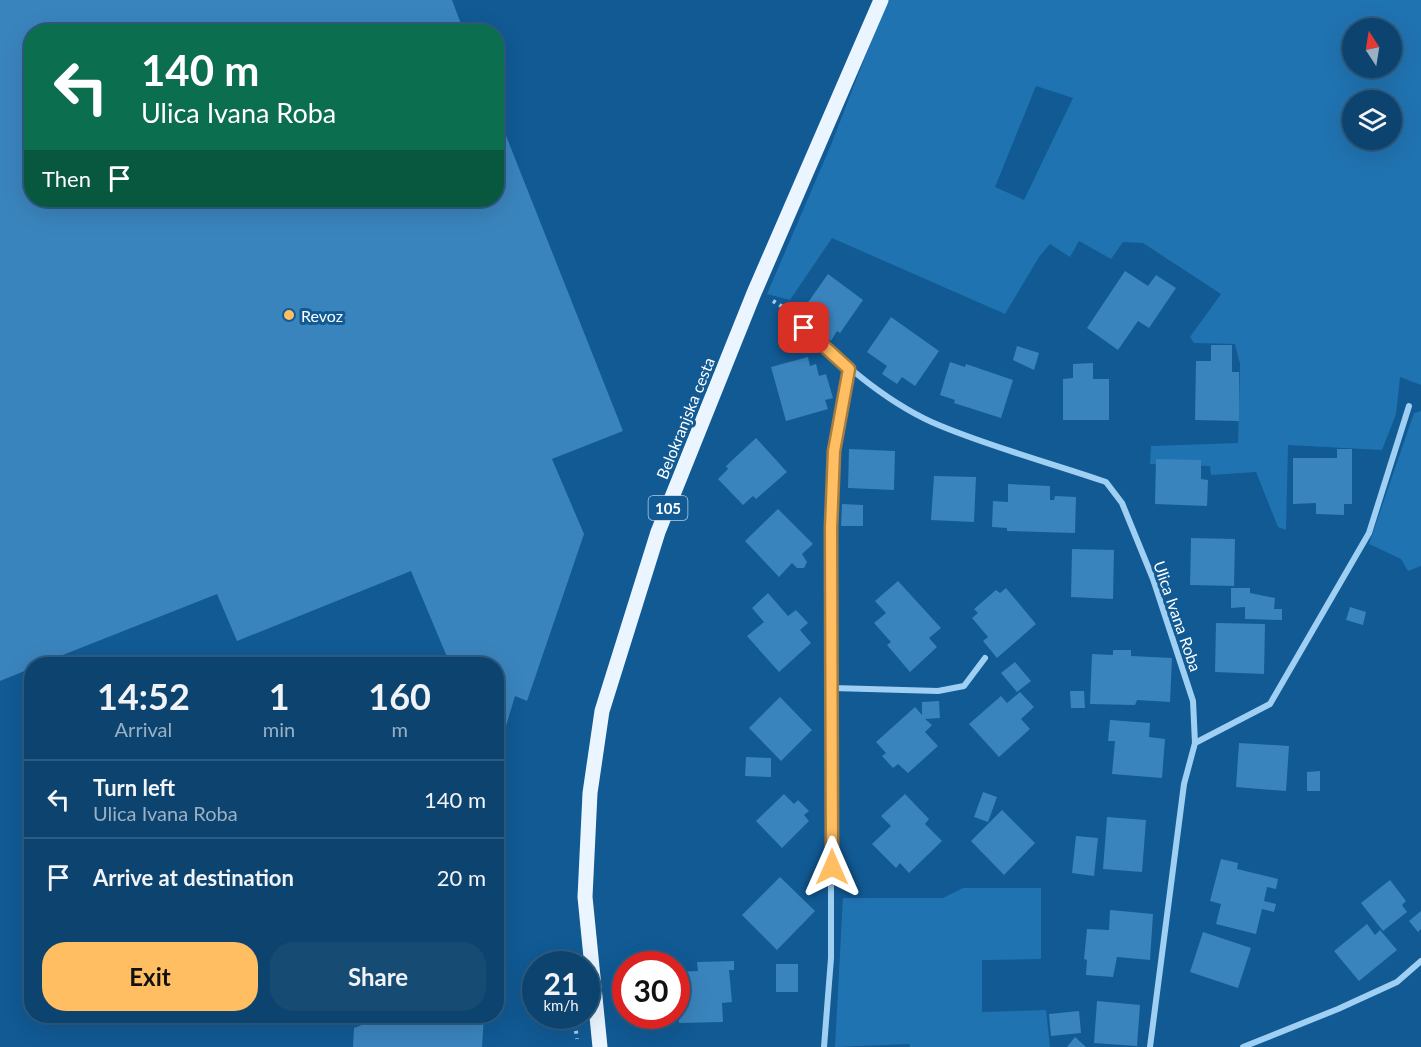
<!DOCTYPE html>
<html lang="en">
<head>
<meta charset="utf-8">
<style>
  :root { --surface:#0d446f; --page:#164b74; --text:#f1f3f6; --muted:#9ab0c3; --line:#2d5c82; --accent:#ffbe61 }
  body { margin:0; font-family:Lato,sans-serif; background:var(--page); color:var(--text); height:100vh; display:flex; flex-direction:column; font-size:22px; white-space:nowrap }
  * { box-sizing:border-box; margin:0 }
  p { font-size:20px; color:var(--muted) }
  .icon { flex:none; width:33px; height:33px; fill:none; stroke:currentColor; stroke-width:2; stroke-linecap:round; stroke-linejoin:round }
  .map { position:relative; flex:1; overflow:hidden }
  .drawer { position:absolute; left:24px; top:657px; width:480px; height:366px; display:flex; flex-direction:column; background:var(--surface); border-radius:24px; box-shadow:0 6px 24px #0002,0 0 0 2px var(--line) }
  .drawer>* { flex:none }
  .banner { position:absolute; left:24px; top:24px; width:480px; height:183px; border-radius:24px; box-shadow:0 6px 24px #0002,0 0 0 2px var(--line); background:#0b6e4f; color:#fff; overflow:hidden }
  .needle { width:39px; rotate:348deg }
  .fabs { position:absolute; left:1342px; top:18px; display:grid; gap:12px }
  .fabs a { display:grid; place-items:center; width:60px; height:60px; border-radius:50%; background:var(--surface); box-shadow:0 6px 24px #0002,0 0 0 2px var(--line); font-size:30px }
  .speed { position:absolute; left:522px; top:951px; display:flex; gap:12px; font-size:30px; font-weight:700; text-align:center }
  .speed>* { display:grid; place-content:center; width:78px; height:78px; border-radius:50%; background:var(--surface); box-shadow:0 6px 24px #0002,0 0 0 2px var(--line); line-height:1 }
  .speed small { font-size:15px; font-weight:400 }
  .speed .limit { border:9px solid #d22; background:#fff; color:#111 }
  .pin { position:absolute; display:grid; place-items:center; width:51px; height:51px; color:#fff; margin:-26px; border-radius:12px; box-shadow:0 3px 9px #0006 }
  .me { position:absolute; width:66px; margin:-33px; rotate:0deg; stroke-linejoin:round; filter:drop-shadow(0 0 4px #0008) }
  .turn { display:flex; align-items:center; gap:21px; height:126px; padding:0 18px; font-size:27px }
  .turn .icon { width:78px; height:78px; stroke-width:2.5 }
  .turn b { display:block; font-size:42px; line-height:51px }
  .then { display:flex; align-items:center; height:57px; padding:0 18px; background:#0003; gap:12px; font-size:22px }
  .eta { display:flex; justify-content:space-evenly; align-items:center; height:102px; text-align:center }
  .eta b { font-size:36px; font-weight:700; line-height:42px }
  .action { display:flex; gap:12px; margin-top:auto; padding:12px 18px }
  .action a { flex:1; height:69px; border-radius:24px; background:var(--accent); color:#111; font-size:24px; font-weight:700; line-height:69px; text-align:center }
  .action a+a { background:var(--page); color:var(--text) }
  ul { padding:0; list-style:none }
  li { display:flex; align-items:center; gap:18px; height:78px; padding:0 18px; border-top:2px solid var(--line) }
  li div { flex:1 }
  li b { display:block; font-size:22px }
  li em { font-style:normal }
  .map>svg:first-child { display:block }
  .green { fill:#2073b1; fill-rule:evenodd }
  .building { fill:#3a84bd }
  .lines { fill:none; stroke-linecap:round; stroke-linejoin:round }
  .path { stroke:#9fcff3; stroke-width:4; stroke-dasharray:3 4.5; stroke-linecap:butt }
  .street { stroke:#9fcff3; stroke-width:6 }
  .primary { stroke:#ebf5ff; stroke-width:15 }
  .route-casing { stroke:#a67c3f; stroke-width:15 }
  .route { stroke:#ffbe61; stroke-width:10 }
  .poi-dot { fill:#ffbe61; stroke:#115a94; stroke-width:2 }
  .labels { text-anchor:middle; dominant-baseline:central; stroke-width:6; stroke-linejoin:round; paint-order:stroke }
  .shield { fill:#115a94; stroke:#b8cedf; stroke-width:1.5 }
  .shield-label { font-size:15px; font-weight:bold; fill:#fff }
  .poi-label { font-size:16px; fill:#fff; stroke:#115a94; text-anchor:start }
  .street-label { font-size:16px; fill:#fff; stroke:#115a94 }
</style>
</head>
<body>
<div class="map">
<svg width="1421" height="1047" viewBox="0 0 1421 1047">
  <rect width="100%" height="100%" fill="#115a94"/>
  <path class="green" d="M887,0H1421V385L1400,377L1396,414L1382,450L1288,445L1286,530L1278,527L1256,472L1211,475L1210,466L1150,464L1151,446L1238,443L1240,364L1235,344L1194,343L1190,337L1221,294L1143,243L1123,242L1111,259L1079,241L1070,257L1050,244L1039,257L1005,314L832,238L790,300L767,294L831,145ZM1353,28H1392V68H1353ZM1036,86L1073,98L1024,200L995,187ZM1353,100H1392V140H1353Z
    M1421,411V566L1408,571L1401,559L1369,544L1414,413Z
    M963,888H1041V959L982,960V1012L1046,1010L1050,1047H910L909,1044L835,1047L843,898H943Z"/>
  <path class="building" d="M0,0H452L464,32H32V200H496L497,113L623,431L552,459L584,534L527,701L515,696L503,736L498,800L496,664H450L411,571L237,641L217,594L40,664H32V668L0,681Z
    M1125,271L1148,286L1156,275L1176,288L1149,328L1138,321L1118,350L1087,328Z
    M828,274L863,300L840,333L837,331L831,341L805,323L812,313L804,308Z
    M891,317L939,351L915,386L902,377L897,384L882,374L887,366L867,352Z
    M1211,345H1232V372H1239V421L1195,420L1196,361H1211Z
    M1017,346L1039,353L1034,370L1013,360Z
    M808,357L810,366L816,364L819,376L826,374L833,398L825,400L828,409L786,421L771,367Z
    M950,362L965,367L966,364L1013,380L1001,418L954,403L955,400L940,395Z
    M1093,363V379H1109V420H1063V379L1073,378V364Z
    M756,438L787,472L756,499L753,496L743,505L718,479L728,469L726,466Z
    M849,449L895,451L894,490L848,488Z
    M1337,449H1352V504H1344V515L1316,514V503L1293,504V458H1337Z
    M1156,459L1201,460V479L1208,480L1207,506L1155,504Z
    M934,476L976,477L974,522L931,520Z
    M1008,484L1050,486V500H1054L1055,496L1076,497L1075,533L1007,531V528L992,527L993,501L1008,502Z
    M842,504L863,505V526H841Z
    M778,509L813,544L802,554L807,562L804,568H797L792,563L779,577L745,541Z
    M1191,538L1235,539L1234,586L1190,585Z
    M1072,549L1114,550L1113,599L1071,597Z
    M898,581L941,628L929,638L937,647L910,672L887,645L891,642L874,623L886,613L875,601Z
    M1006,588L1036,624L997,658L983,641L988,637L972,618L978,613L974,609L996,590L1000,593Z
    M1231,588H1250V593L1275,598L1274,609H1282V620L1245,619V607L1231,608Z
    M768,593L788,616L796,610L808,623L800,630L811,643L779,672L747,636L764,622L752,608Z
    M1350,607L1366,612L1363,625L1346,620Z
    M1216,623L1265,624L1264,674L1215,672Z
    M1113,650H1131V656L1172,658L1170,702L1137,700L1135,705L1090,704L1092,654L1113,655Z
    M1015,662L1031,681L1017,692L1001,673Z
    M1070,691H1084L1085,708H1071Z
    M1020,692L1034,707L1021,719L1030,729L999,757L969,724L1001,696L1007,703Z
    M780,697L812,730L781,761L749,728Z
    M939,701L940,718L925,719L932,725L925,732L938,746L908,773L898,764L893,768L882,756L886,753L876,742L915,707L922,715V702Z
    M1110,720L1150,723L1149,737L1165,739L1162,778L1112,774L1115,741H1108Z
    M1239,743L1289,746L1286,791L1236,787Z
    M746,757L771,758V777L745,776Z
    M1320,771V791H1307V772Z
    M983,792L997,797L988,822L974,817Z
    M784,794L794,804L798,800L809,811L804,815L809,821L782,848L756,821Z
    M905,794L929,819L925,824L942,841L909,873L900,863L896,868L872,844L891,826L881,816Z
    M1002,810L1035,843L1004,875L971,841Z
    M1107,817L1146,820L1142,872L1103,869Z
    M1076,836L1098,838L1094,876L1072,873Z
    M1221,859L1238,863L1237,869L1278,879L1276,889L1267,887L1264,901L1276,904L1274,912L1262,909L1256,934L1216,924L1221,904L1210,901Z
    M780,877L815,911L777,950L742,915Z
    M1390,880L1406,901L1402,905L1407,912L1383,931L1361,903Z
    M1110,910L1153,914L1150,960L1117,957L1113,977L1086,975L1087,960L1084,959L1087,929L1109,930Z
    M1421,911V929L1418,932L1409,921Z
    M1367,924L1375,935L1380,930L1397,950L1359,981L1334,951Z
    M1203,932L1251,948L1238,988L1190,972Z
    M734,961V970H729L732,1002L722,1003L723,1022L679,1023L677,972L698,971L697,962Z
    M776,964H798V992H776Z
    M1097,1001L1140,1005L1137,1046L1094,1043Z
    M1079,1011L1081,1033L1051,1036L1049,1014Z
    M386,1016H484L482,1047H353L354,1028Z
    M1075,1037L1086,1047H1067Z"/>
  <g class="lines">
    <path class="path" d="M773,301L791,312L796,319
      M574,1016L577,1039"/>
    <path class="street" d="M804,328C845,365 889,405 941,426C994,448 1051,463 1106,482L1122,503L1153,579L1193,701L1195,743L1184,784L1150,1047
      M833,688L938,691L964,686L985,658
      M1195,743L1270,704L1369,533L1409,406
      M824,1047L831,958V528L834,451L849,369
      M1243,1047L1338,1009L1397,982L1421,961"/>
    <path class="primary" d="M600,1047L585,897L590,793L602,711L658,532L754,293L881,0"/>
  </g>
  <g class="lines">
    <defs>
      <path id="route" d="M804,328L849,369L834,451L831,528L832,867"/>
    </defs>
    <use href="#route" class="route-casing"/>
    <use href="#route" class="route"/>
  </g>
  <circle class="poi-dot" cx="289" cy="315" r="6"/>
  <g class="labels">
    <rect class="shield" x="648.5" y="496" width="39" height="24" rx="4.5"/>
    <g class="shield-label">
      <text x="668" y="508">105</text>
    </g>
    <g class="poi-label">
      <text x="301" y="315">Revoz</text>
    </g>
    <g class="street-label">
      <text transform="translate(685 418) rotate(-68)">Belokranjska cesta</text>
      <text transform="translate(1178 616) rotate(71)">Ulica Ivana Roba</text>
    </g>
  </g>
</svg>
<div class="fabs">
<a><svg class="needle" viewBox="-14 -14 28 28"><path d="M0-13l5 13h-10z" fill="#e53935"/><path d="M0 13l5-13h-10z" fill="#9ab0c3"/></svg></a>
<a><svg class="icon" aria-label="layers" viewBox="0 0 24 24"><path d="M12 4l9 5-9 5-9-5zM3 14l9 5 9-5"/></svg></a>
</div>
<div class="speed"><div>21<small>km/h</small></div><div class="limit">30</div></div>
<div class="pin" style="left:804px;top:328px;background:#d93025"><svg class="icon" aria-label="arrive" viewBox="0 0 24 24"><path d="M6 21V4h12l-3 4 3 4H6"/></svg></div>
<svg class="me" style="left:832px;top:867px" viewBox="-20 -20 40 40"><path d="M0-17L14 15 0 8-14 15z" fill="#ffbe61" stroke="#fff" stroke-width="4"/></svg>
<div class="banner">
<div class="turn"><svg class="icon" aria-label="left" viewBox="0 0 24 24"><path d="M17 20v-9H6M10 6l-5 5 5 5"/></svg><div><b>140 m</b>Ulica Ivana Roba</div></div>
<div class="then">Then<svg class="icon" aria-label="arrive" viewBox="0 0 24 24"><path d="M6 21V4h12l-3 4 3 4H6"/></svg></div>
</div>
<section class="drawer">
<div class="eta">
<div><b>14:52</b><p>Arrival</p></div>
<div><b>1</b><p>min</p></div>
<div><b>160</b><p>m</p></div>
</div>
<ul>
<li><svg class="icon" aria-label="left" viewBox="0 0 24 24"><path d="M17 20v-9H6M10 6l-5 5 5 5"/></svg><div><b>Turn left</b><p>Ulica Ivana Roba</p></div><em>140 m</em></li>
<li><svg class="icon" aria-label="arrive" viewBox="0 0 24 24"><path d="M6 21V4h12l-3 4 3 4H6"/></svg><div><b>Arrive at destination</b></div><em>20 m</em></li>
</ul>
<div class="action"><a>Exit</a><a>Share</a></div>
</section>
</div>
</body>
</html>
